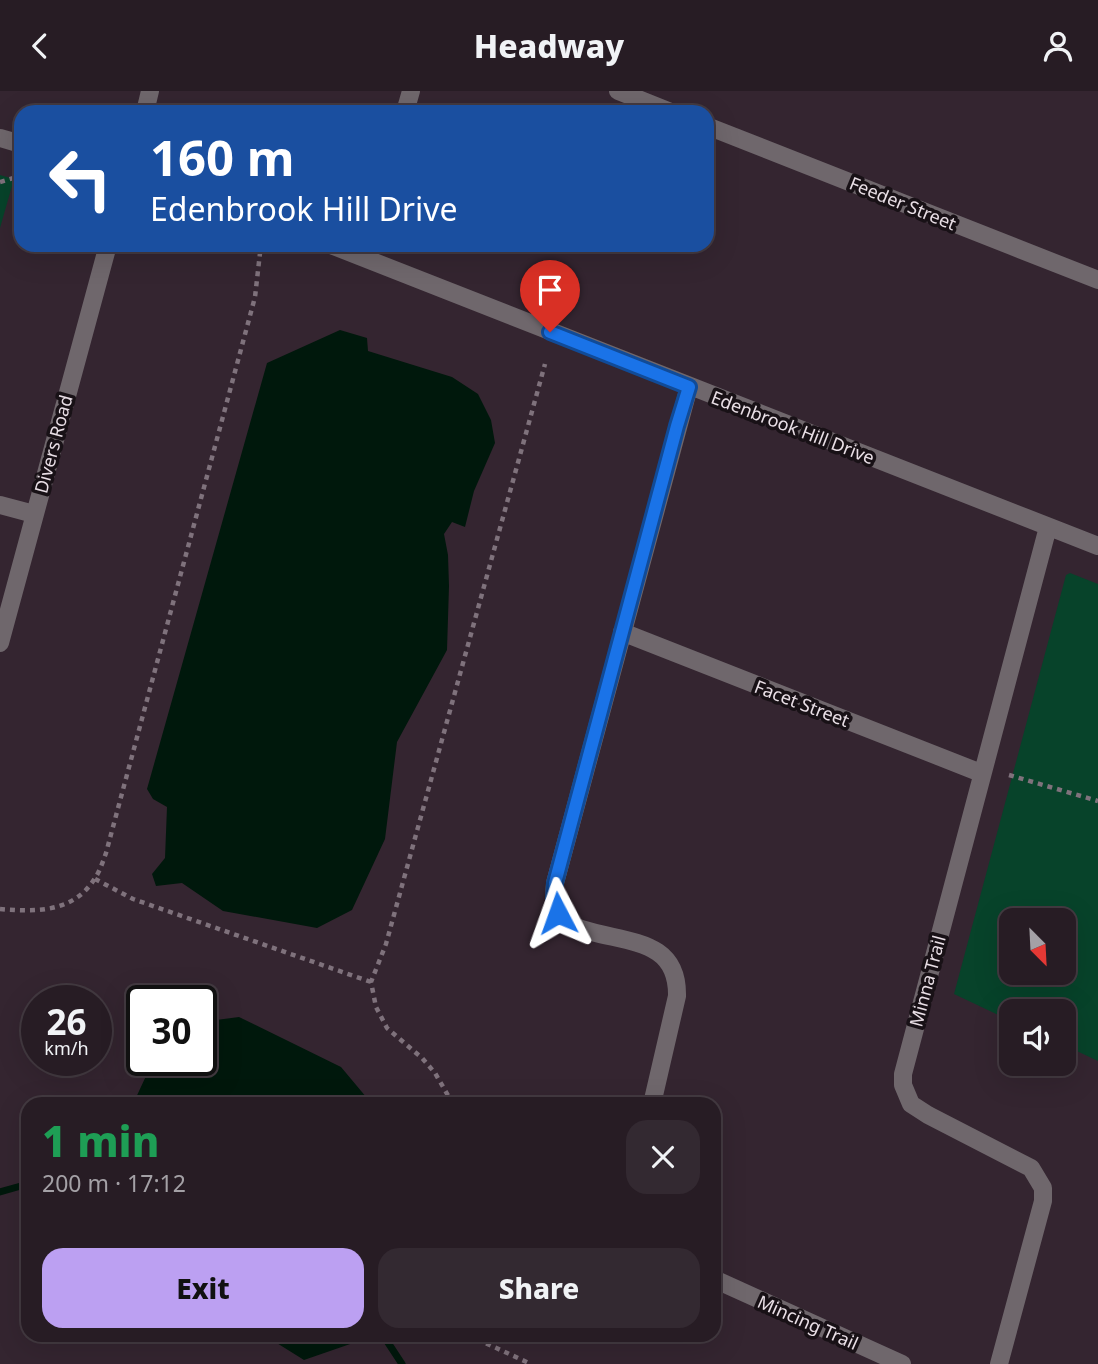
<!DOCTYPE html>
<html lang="en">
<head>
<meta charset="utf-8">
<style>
  :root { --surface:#271c24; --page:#332931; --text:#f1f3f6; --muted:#a4a1a6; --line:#433a41; --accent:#bca0f2 }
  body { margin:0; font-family:"Noto Sans",sans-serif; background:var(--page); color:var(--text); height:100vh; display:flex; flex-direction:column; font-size:26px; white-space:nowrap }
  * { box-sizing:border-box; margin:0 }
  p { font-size:23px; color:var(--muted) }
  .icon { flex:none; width:38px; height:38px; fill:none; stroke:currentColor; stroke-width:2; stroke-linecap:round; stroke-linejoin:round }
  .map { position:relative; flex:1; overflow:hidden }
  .details { position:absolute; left:21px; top:1006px; width:700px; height:245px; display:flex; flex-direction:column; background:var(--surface); border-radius:21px; box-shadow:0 7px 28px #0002,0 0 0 2px var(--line) }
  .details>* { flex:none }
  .hud { position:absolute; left:14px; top:14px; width:700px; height:147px; border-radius:21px; box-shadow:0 7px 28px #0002,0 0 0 2px var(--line); background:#1a4fa0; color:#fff; overflow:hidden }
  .needle { width:46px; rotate:156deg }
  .controls { position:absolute; left:999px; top:817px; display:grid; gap:14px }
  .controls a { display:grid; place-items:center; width:77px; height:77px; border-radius:14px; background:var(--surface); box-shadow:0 7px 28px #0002,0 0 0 2px var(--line); font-size:35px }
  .speed { position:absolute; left:21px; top:894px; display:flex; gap:14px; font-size:35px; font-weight:700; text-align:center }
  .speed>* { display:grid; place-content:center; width:91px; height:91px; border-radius:50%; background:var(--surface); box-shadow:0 7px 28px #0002,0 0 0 2px var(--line); line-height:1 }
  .speed small { font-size:18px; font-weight:400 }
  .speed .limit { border:4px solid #111; border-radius:10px; background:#fff; color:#111 }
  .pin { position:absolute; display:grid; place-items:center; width:60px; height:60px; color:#fff; margin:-72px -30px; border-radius:50% 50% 50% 0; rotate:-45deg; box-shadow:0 0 7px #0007 }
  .pin .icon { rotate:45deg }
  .me { position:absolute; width:77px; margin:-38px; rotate:356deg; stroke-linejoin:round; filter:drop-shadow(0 0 5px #0008) }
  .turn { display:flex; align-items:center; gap:24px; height:147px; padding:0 21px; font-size:32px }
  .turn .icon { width:91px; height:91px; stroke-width:2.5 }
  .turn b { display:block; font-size:49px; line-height:60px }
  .round { display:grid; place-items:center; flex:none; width:74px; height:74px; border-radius:21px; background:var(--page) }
  .overview { display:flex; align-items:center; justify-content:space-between; height:119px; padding:0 21px }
  h1 { font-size:42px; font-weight:800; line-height:52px; color:#1e9e55 }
  .cta { display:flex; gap:14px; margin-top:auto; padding:14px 21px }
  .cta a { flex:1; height:80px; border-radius:21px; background:var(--accent); color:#111; font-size:28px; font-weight:800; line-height:80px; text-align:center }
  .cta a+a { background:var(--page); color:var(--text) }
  header { display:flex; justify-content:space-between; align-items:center; height:91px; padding:0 21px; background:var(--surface); font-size:32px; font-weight:800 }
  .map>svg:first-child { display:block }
  .green { fill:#07432a; fill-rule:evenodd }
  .water { fill:#00180c }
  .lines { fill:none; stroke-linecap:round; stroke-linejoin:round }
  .stream { stroke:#00180c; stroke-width:7 }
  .path { stroke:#7f727c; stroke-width:4.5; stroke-dasharray:5 5; stroke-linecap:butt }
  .minor { stroke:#6f676c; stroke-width:18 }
  .route-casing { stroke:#114b97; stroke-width:18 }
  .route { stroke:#1a73e8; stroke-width:12 }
  .labels { text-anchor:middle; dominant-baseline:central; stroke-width:7; stroke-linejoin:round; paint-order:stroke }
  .street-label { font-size:18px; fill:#e9dfe6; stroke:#181116 }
</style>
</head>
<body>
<header><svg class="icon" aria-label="back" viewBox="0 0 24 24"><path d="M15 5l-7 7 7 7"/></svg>Headway<svg class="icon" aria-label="person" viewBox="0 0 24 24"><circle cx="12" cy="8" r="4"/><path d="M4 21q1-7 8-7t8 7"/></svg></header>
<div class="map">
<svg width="1098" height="1273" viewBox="0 0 1098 1273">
  <rect width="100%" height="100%" fill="#342530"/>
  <path class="green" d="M0,84L14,88L0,137Z
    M1070,482L1098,493V970L1064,954V920H1012L1011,930L954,903L1066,484ZM1012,830H1064V882H1012Z"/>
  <path class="water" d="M340,239L367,247L368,260L452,286L478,303L491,329L495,352L474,400L465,436L452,431L444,443L448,464L449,495L447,559L397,651L385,748L352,819L317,837L223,820L182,792L156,795L152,783L165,767L167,716L153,708L147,698L267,272Z
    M239,926L341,976L372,1013H133L153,970H201V931Z
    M264,1244H359L356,1251L304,1269Z"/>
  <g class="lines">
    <path class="stream" d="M0,1101L28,1093
      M383,1244L402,1273"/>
    <path class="path" d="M0,91L17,86
      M1009,684L1098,710
      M95,788L133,808L371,891
      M0,818C35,821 74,822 95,787C100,780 103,770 106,762L255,206L260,162
      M453,1013L435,982L422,967L387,937L376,916L371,891L386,853L545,273
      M468,1244L531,1273"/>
    <path class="minor" d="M618,0L671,21
      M145,21L150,0
      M405,21L411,0
      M707,35L1098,189
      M0,47L21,53
      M331,154L1098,455
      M0,414L34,423
      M622,541L981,682
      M0,552L108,154
      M652,1013L677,905C678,851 633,852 592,841C580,838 566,834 559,823C553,814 554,803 555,792L689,296
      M714,1188L902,1273
      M999,1273L1043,1110V1097L1031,1077L928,1024L911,1013L903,994V983L1048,436"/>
  </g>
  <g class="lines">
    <defs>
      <path id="route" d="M550,241L689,296L677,335L555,792L554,808L558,822"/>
    </defs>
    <use href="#route" class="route-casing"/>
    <use href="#route" class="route"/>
  </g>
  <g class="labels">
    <g class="street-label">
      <text transform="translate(903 112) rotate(22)">Feeder Street</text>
      <text transform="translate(793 336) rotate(21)">Edenbrook Hill Drive</text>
      <text transform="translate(53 353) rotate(-75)">Divers Road</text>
      <text transform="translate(802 612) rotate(21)">Facet Street</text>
      <text transform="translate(927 890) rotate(-75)">Minna Trail</text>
      <text transform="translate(808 1231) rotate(24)">Mincing Trail</text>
    </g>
  </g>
</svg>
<div class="controls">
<a><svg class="needle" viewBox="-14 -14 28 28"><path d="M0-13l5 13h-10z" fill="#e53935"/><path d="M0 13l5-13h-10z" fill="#a4a1a6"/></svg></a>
<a><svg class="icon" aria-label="sound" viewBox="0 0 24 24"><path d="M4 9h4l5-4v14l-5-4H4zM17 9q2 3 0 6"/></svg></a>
</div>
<div class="speed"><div>26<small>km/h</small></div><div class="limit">30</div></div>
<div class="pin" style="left:550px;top:241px;background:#d93025"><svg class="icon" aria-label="arrive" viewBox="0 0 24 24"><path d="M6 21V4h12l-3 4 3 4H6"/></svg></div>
<svg class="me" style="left:558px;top:822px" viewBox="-20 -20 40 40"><path d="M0-17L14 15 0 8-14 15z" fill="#1a73e8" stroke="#fff" stroke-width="4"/></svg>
<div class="hud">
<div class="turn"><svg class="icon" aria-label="left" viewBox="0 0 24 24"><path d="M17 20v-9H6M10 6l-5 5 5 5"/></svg><div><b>160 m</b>Edenbrook Hill Drive</div></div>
</div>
<section class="details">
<div class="overview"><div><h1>1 min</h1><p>200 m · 17:12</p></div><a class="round"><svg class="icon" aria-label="close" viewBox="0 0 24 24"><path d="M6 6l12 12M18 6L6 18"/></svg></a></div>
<div class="cta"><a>Exit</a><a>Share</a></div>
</section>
</div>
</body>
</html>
